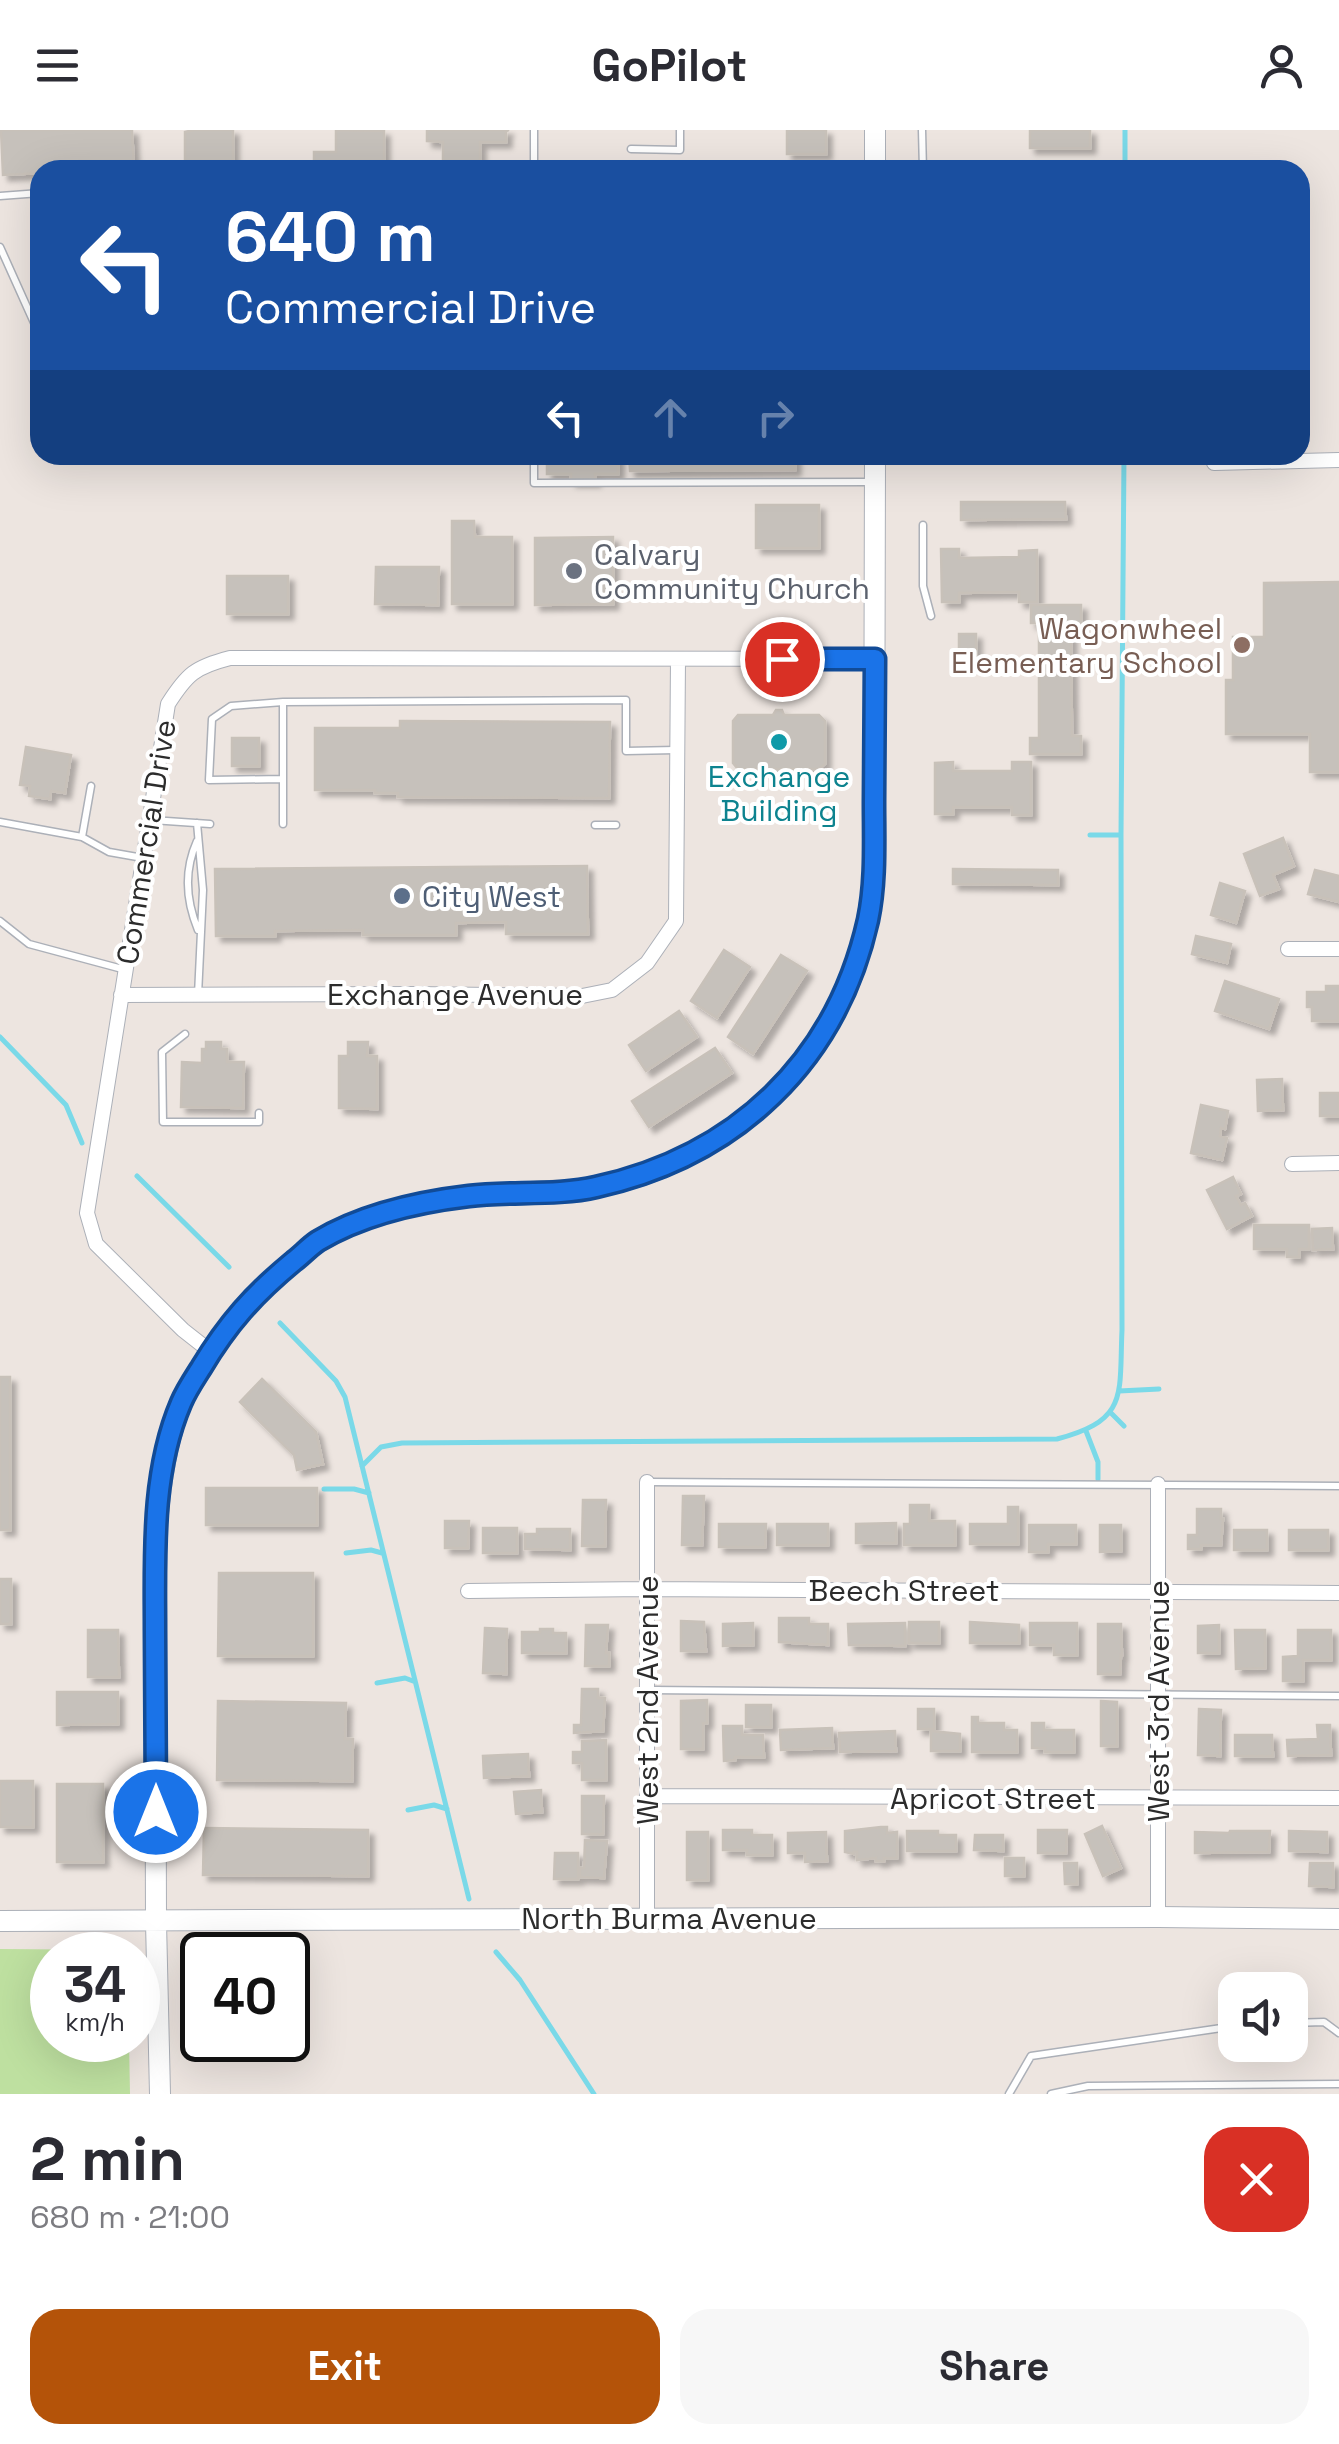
<!DOCTYPE html>
<html lang="en">
<head>
<meta charset="utf-8">
<style>
  :root { --surface:#fff; --page:#f7f7f7; --text:#2b2b33; --muted:#7c7c81; --accent:#b45309 }
  body { margin:0; font-family:"Space Grotesk",sans-serif; background:var(--page); color:var(--text); height:100vh; display:flex; flex-direction:column; font-size:38px; white-space:nowrap }
  * { box-sizing:border-box; margin:0 }
  p { font-size:32px; color:var(--muted) }
  .icon { flex:none; width:55px; height:55px; fill:none; stroke:currentColor; stroke-width:2; stroke-linecap:round; stroke-linejoin:round }
  .map { position:relative; height:1964px; overflow:hidden }
  .details { display:flex; flex-direction:column; background:var(--surface); flex:1 }
  .details>* { flex:none }
  .banner { position:absolute; left:30px; top:30px; width:1280px; height:305px; border-radius:30px; box-shadow:0 10px 40px #0002; background:#1a4fa0; color:#fff; overflow:hidden }
  .fabs { position:absolute; left:1218px; top:1842px; display:grid; gap:20px }
  .fabs a { display:grid; place-items:center; width:90px; height:90px; border-radius:20px; background:var(--surface); box-shadow:0 10px 40px #0002; font-size:50px }
  .speed { position:absolute; left:30px; top:1802px; display:flex; gap:20px; font-size:50px; font-weight:700; text-align:center }
  .speed>* { display:grid; place-content:center; width:130px; height:130px; border-radius:50%; background:var(--surface); box-shadow:0 10px 40px #0002; line-height:1 }
  .speed small { font-size:25px; font-weight:400 }
  .speed .limit { border:5px solid #111; border-radius:15px; background:#fff; color:#111 }
  .pin { position:absolute; display:grid; place-items:center; width:85px; height:85px; color:#fff; margin:-42px; border:5px solid #fff; border-radius:50%; box-shadow:0 2px 10px #0007 }
  .me { position:absolute; width:110px; margin:-55px; rotate:0deg; stroke-linejoin:round; filter:drop-shadow(0 0 8px #0008) }
  .turn { display:flex; align-items:center; gap:35px; height:210px; padding:0 30px; font-size:45px }
  .turn .icon { width:130px; height:130px; stroke-width:2.5 }
  .turn b { display:block; font-size:70px; line-height:85px }
  .lanes { display:flex; align-items:center; height:95px; padding:0 30px; background:#0003; justify-content:center; gap:50px; direction:ltr }
  .lanes .off { opacity:.35 }
  .round { display:grid; place-items:center; flex:none; width:105px; height:105px; border-radius:30px; background:var(--page) }
  .head { display:flex; align-items:center; justify-content:space-between; height:170px; padding:0 30px }
  h1 { font-size:60px; font-weight:600; line-height:75px }
  .primary-button { display:flex; gap:20px; margin-top:auto; padding:20px 30px }
  .primary-button a { flex:1; height:115px; border-radius:30px; background:var(--accent); color:#fff; font-size:40px; font-weight:600; line-height:115px; text-align:center }
  .primary-button a+a { background:var(--page); color:var(--text) }
  header { display:flex; justify-content:space-between; align-items:center; height:130px; padding:0 30px; background:var(--surface); font-size:45px; font-weight:600 }
  .map>svg:first-child { display:block }
  .green { fill:#bee0a0 }
  .lines { fill:none; stroke-linecap:round; stroke-linejoin:round }
  .stream { stroke:#7ad9e8; stroke-width:5 }
  .building { fill:#c6c1bb; stroke:#c8c1b9; stroke-width:2.5; filter:url(#shadow) }
  .lane-casing { stroke:#acb0b8; stroke-width:9 }
  .street-casing { stroke:#acb0b8; stroke-width:16 }
  .secondary-casing { stroke:#acb0b8; stroke-width:22 }
  .lane { stroke:#fff; stroke-width:6 }
  .street { stroke:#fff; stroke-width:14 }
  .secondary { stroke:#fff; stroke-width:20 }
  .route-casing { stroke:#114b97; stroke-width:25 }
  .route { stroke:#1a73e8; stroke-width:18 }
  .worship-dot { fill:#6b7280; stroke:#fff; stroke-width:4 }
  .education-dot { fill:#8d6e63; stroke:#fff; stroke-width:4 }
  .culture-dot { fill:#0f9aa8; stroke:#fff; stroke-width:4 }
  .service-dot { fill:#5c6f8a; stroke:#fff; stroke-width:4 }
  .labels { text-anchor:middle; dominant-baseline:central; stroke-width:8; stroke-linejoin:round; paint-order:stroke }
  .worship-label { font-size:30px; fill:#5b616d; stroke:#fff; text-anchor:start }
  .education-label { font-size:30px; fill:#785e54; stroke:#fff; text-anchor:end }
  .culture-label { font-size:30px; fill:#0d838f; stroke:#fff }
  .street-label { font-size:30px; fill:#2c2c2c; stroke:#fff }
  .service-label { font-size:30px; fill:#4e5e75; stroke:#fff; text-anchor:start }
</style>
</head>
<body>
<header><svg class="icon" aria-label="menu" viewBox="0 0 24 24"><path d="M4 6h16M4 12h16M4 18h16"/></svg>GoPilot<svg class="icon" aria-label="person" viewBox="0 0 24 24"><circle cx="12" cy="8" r="4"/><path d="M4 21q1-7 8-7t8 7"/></svg></header>
<div class="map">
<svg width="1339" height="1964" viewBox="0 0 1339 1964">
  <defs>
    <filter id="shadow"><feDropShadow dx="5.5" dy="5.5" stdDeviation="2.5" flood-color="#0004"/></filter>
  </defs>
  <rect width="100%" height="100%" fill="#ede5e0"/>
  <path class="green" d="M0,1819L128,1820V1825H52V1910H129L130,1964H0Z"/>
  <g class="lines">
    <path class="stream" d="M1125,0V40
      M1083,34L1125,35
      M1090,705H1121
      M0,907L66,975L82,1013
      M137,1046L229,1137
      M280,1193L336,1251L345,1267L469,1769
      M1119,1261L1159,1259
      M1112,1284L1124,1296
      M1086,1301L1098,1332V1349
      M362,1336L381,1317L402,1313L1057,1309C1129,1290 1119,1265 1122,1200L1121,705L1124,325
      M324,1359H354L369,1363
      M346,1423L371,1420L382,1423
      M377,1553L405,1548L413,1551
      M408,1680L434,1675L447,1679
      M496,1822L520,1850L594,1964"/>
  </g>
  <path class="building" d="M1,0H132L134,38L40,40V43L3,45Z
    M193,0H233V40H185V2Z
    M336,0L384,1V40H314V22H336Z
    M427,0H509L506,1V12H480V40H443V12L427,11Z
    M787,0H826V24H787Z
    M1030,0H1090V18H1030Z
    M547,325H618V344H595V351H571V344H547Z
    M629,325H795V340L630,341Z
    M961,372H1065L1066,389L961,390Z
    M756,375H819V418H756Z
    M452,391H474L475,407H512V474H452Z
    M613,407V474L535,475V408Z
    M941,419H959V428L1019,427V421L1037,420V472H1019V462L959,463V472H942Z
    M376,437H439L438,475L375,474Z
    M227,446H288V484H227Z
    M1339,452V642H1310V604H1226V550H1233V507H1264V453Z
    M1031,475H1081V493H1071L1072,606H1081V624H1030V608H1039V493H1031Z
    M959,504H976V534L959,533Z
    M776,580H782L784,585H819L825,591V634L819,639H738L733,633V591L738,585H773Z
    M400,591L610,592L609,668L398,667V663H375V660H315V598H400Z
    M232,608H259V636H232Z
    M26,617L71,625L65,663L51,661L50,669L29,666L30,656L20,655Z
    M953,632V641H1012V632H1031V685H1012V677H953V684H935V633Z
    M1283,708L1294,736L1273,745L1279,759L1260,766L1244,724Z
    M587,736L588,804H506V792L456,793V805H363V800L275,801V806H216L215,739Z
    M953,739L1058,740V755L953,754Z
    M1315,740L1339,746V772L1308,764Z
    M1220,753L1245,761L1236,793L1211,785Z
    M1196,806L1231,814L1227,833L1192,824Z
    M724,820L750,837L717,888L691,871Z
    M781,825L807,841L753,924L728,907Z
    M1225,851L1279,869L1269,899L1215,881Z
    M1326,856H1339V891H1312V877H1307V862H1326Z
    M679,881L697,907L646,941L629,915Z
    M206,912H221V919H227V932H244L243,978L181,977L182,932L202,933V919H206Z
    M348,912H368L367,926H377V979L339,978V926H348Z
    M715,918L732,943L649,997L632,971Z
    M1282,949L1283,980L1258,981L1257,950Z
    M1320,963H1339V986H1320Z
    M1201,975L1228,981L1225,999L1221,998L1220,1006L1227,1008L1222,1030L1191,1023Z
    M1233,1047L1241,1064L1236,1066L1241,1075L1245,1073L1252,1086L1227,1099L1207,1060Z
    M1254,1095H1309V1119H1299V1127H1287V1119H1254Z
    M1332,1098L1333,1119L1313,1120L1312,1099Z
    M0,1247H10V1400H0Z
    M262,1249L316,1302L323,1334L297,1340L294,1325L240,1272Z
    M206,1358H317V1395H206Z
    M683,1366H704L702,1415H682Z
    M583,1370H606L605,1416H582Z
    M910,1375H929V1391H955V1415H904V1394H910Z
    M1008,1377H1018V1414H970V1394H1008Z
    M1197,1379H1221V1389H1223L1221,1415H1201V1419H1188V1405H1197Z
    M445,1391H469L468,1418H445Z
    M896,1393V1413H856V1394Z
    M719,1394H766L765,1417H719Z
    M777,1394H828V1415H777Z
    M1029,1395H1076V1414H1048V1422H1029Z
    M1100,1395H1121V1421L1100,1422Z
    M483,1398H517V1423H483Z
    M537,1399H570V1420L525,1419V1404H537Z
    M1234,1400H1267V1420H1234Z
    M1289,1400H1328V1420H1289Z
    M219,1443H313V1526H218Z
    M0,1449H11V1494H0Z
    M779,1488H809V1494H828V1515L779,1512Z
    M681,1491L704,1492L706,1521H681Z
    M909,1492H939V1513H909Z
    M970,1492L1019,1495V1513H970Z
    M753,1493V1515L723,1516V1494Z
    M905,1493V1516L849,1515L848,1494Z
    M1030,1493H1077V1525H1054V1515H1030Z
    M1098,1494H1121L1122,1525H1121L1120,1544H1098Z
    M586,1495H608L606,1523H609V1536H585Z
    M1219,1495V1523H1198V1496Z
    M485,1498L507,1499L506,1544L483,1543Z
    M540,1499H553V1503H566V1523H522V1502H540Z
    M88,1500H118L119,1547H88Z
    M1235,1500H1265V1538L1236,1539Z
    M1298,1500H1331V1530H1303V1551H1283V1527L1298,1526Z
    M582,1559H598V1568H605L603,1601L574,1603V1595H581Z
    M57,1562H118V1594L57,1595Z
    M707,1570V1593H703V1619H681V1571Z
    M218,1571L346,1573L345,1609H353L352,1651L217,1650Z
    M1101,1571L1117,1572V1616H1101Z
    M746,1575H771V1597H746Z
    M918,1579H934V1599H918Z
    M1199,1579L1221,1580L1220,1626L1198,1625Z
    M972,1587H978V1593H1004V1600H1017V1622H972Z
    M1032,1593H1044V1600H1074V1622H1045V1618H1032Z
    M1317,1595H1330L1331,1625L1288,1626L1287,1610L1318,1609Z
    M723,1596H742V1605H763L764,1627H735V1630L724,1631Z
    M832,1598L833,1618L781,1620L780,1600Z
    M895,1601L896,1621L840,1622L839,1603Z
    M931,1601L960,1604V1621H931Z
    M1235,1605H1272L1273,1626H1235Z
    M606,1610V1650H582V1633H573V1622H582V1611Z
    M528,1624L529,1646L484,1648L483,1626Z
    M0,1651H33V1697H0Z
    M57,1654H103V1732H57Z
    M541,1660L542,1682L516,1684L514,1662Z
    M582,1666H604L603,1704H582Z
    M1102,1696L1121,1738L1103,1746L1085,1704Z
    M881,1697H887V1703L897,1702V1728H884V1731H876V1728L857,1730V1722H854V1724L845,1722V1701Z
    M204,1698L368,1700V1746L203,1745Z
    M723,1700H752V1705H772V1725H747V1720H723Z
    M1038,1700H1067L1066,1723H1038Z
    M907,1701H938V1705H956V1721H907Z
    M1230,1701H1270L1269,1722L1195,1723V1702L1229,1703Z
    M1289,1701L1327,1702V1722L1289,1721Z
    M687,1702H708V1750H687Z
    M826,1702L827,1731L805,1732V1723H788V1703Z
    M975,1705H1003V1721L974,1720Z
    M585,1710L607,1711L604,1748L580,1747V1738H584Z
    M555,1723H578V1749H554Z
    M1005,1728H1024V1746H1005Z
    M1064,1733H1077V1754H1065Z
    M1310,1733H1333V1757L1309,1756Z"/>
  <g class="lines">
    <defs>
      <path id="lane" d="M534,0V40
        M922,0L923,40
        M631,19L680,20V0
        M0,66L40,63
        M0,117L40,206
        M534,325V353L869,352
        M923,395V456L931,486
        M283,572L231,576L212,589L209,650L283,649
        M152,690L210,694
        M0,692L82,707L109,722L143,728
        M197,693L203,760L198,865
        M283,694V572L626,570V621L676,620
        M595,695H616
        M82,707L91,656
        M197,711C184,740 186,771 198,800
        M0,791L29,814L126,840
        M185,904L162,922L163,992H259V983
        M649,1352L1339,1356
        M648,1560L1339,1566
        M1290,1893L1324,1892L1339,1903
        M1009,1964L1031,1926L1235,1896
        M1051,1964L1088,1956L1339,1954"/>
      <path id="street" d="M1214,333L1339,330
        M1288,819H1339
        M121,865L416,864L582,866L612,860L647,833L676,791L678,529
        M1292,1034L1339,1033
        M211,1222L183,1200L96,1114L87,1083L168,574C187,544 195,537 230,528L875,529
        M468,1461L647,1459L1339,1463
        M647,1666L1339,1668
        M1158,1787V1354
        M647,1789V1352"/>
      <path id="secondary" d="M875,0V40
        M0,1791L1158,1787L1339,1789
        M160,1964L156,1792L155,1426C158,1375 162,1325 180,1277C185,1261 197,1245 206,1231C228,1192 256,1162 290,1134C300,1126 309,1117 320,1111C348,1094 380,1083 412,1075C455,1064 503,1064 547,1061C562,1060 578,1061 593,1058C702,1038 801,963 846,860C863,823 869,783 874,743L875,325"/>
    </defs>
    <use href="#lane" class="lane-casing"/>
    <use href="#street" class="street-casing"/>
    <use href="#secondary" class="secondary-casing"/>
    <use href="#lane" class="lane"/>
    <use href="#street" class="street"/>
    <use href="#secondary" class="secondary"/>
  </g>
  <g class="lines">
    <defs>
      <path id="route" d="M156,1682C156,1621 155,1560 155,1500C155,1425 151,1343 181,1273C186,1261 194,1249 201,1238C228,1193 253,1165 294,1131C302,1125 309,1117 318,1111C363,1084 418,1072 469,1066C509,1061 558,1066 596,1057C736,1026 836,932 868,790C876,752 874,711 874,672C874,624 875,577 875,529H782"/>
    </defs>
    <use href="#route" class="route-casing"/>
    <use href="#route" class="route"/>
  </g>
  <circle class="worship-dot" cx="574" cy="441" r="10"/>
  <circle class="education-dot" cx="1242" cy="515" r="10"/>
  <circle class="culture-dot" cx="779" cy="612" r="10"/>
  <circle class="service-dot" cx="402" cy="766" r="10"/>
  <g class="labels">
    <g class="worship-label">
      <text x="594" y="424">Calvary<tspan x="594" dy="34">Community Church</tspan></text>
    </g>
    <g class="education-label">
      <text x="1222" y="498">Wagonwheel<tspan x="1222" dy="34">Elementary School</tspan></text>
    </g>
    <g class="culture-label">
      <text x="779" y="646">Exchange<tspan x="779" dy="34">Building</tspan></text>
    </g>
    <g class="street-label">
      <text transform="translate(146 712) rotate(-81)">Commercial Drive</text>
      <text x="455" y="864">Exchange Avenue</text>
      <text x="904" y="1460">Beech Street</text>
      <text transform="translate(647 1570) rotate(-90)">West 2nd Avenue</text>
      <text transform="translate(1158 1571) rotate(-90)">West 3rd Avenue</text>
      <text x="993" y="1668">Apricot Street</text>
      <text x="669" y="1788">North Burma Avenue</text>
    </g>
    <g class="service-label">
      <text x="422" y="766">City West</text>
    </g>
  </g>
</svg>
<div class="fabs">
<a><svg class="icon" aria-label="sound" viewBox="0 0 24 24"><path d="M4 9h4l5-4v14l-5-4H4zM17 9q2 3 0 6"/></svg></a>
</div>
<div class="speed"><div>34<small>km/h</small></div><div class="limit">40</div></div>
<div class="pin" style="left:782px;top:529px;background:#d93025"><svg class="icon" aria-label="arrive" viewBox="0 0 24 24"><path d="M6 21V4h12l-3 4 3 4H6"/></svg></div>
<svg class="me" style="left:156px;top:1682px" viewBox="-20 -20 40 40"><circle r="17" fill="#1a73e8" stroke="#fff" stroke-width="3"/><path d="M0-11L8 9 0 5-8 9z" fill="#fff"/></svg>
<div class="banner">
<div class="turn"><svg class="icon" aria-label="left" viewBox="0 0 24 24"><path d="M17 20v-9H6M10 6l-5 5 5 5"/></svg><div><b>640 m</b>Commercial Drive</div></div>
<div class="lanes"><svg class="icon" aria-label="left" viewBox="0 0 24 24"><path d="M17 20v-9H6M10 6l-5 5 5 5"/></svg><svg class="icon off" aria-label="ahead" viewBox="0 0 24 24"><path d="M12 20V5M6 11l6-6 6 6"/></svg><svg class="icon off" aria-label="right" viewBox="0 0 24 24"><path d="M7 20v-9h11M14 6l5 5-5 5"/></svg></div>
</div>
</div>
<section class="details">
<div class="head"><div><h1>2 min</h1><p>680 m · 21:00</p></div><a class="round" style="background:#d93025;color:#fff"><svg class="icon" aria-label="close" viewBox="0 0 24 24"><path d="M6 6l12 12M18 6L6 18"/></svg></a></div>
<div class="primary-button"><a>Exit</a><a>Share</a></div>
</section>
</body>
</html>
